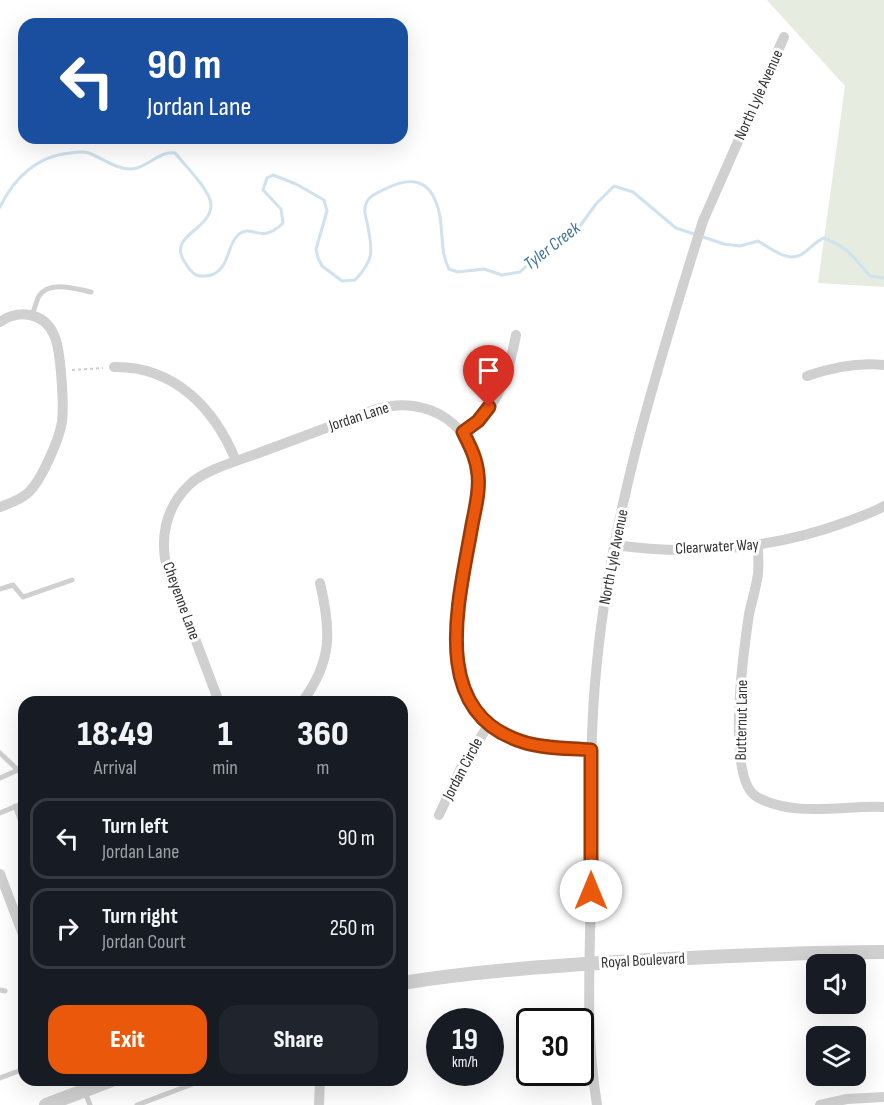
<!DOCTYPE html>
<html lang="en">
<head>
<meta charset="utf-8">
<style>
  :root { --surface:#171b24; --page:#20242c; --text:#f1f3f6; --muted:#9ea1a6; --line:#363941; --accent:#ea580c }
  body { margin:0; font-family:"Sofia Sans Condensed",sans-serif; background:var(--page); color:var(--text); height:100vh; display:flex; flex-direction:column; font-size:22px; white-space:nowrap }
  * { box-sizing:border-box; margin:0 }
  p { font-size:20px; color:var(--muted) }
  .icon { flex:none; width:33px; height:33px; fill:none; stroke:currentColor; stroke-width:2; stroke-linecap:round; stroke-linejoin:round }
  .map { position:relative; flex:1; overflow:hidden }
  .panel { position:absolute; left:18px; top:696px; width:390px; height:390px; display:flex; flex-direction:column; background:var(--surface); border-radius:18px; box-shadow:0 6px 24px #0002 }
  .panel>* { flex:none }
  .guide { position:absolute; left:18px; top:18px; width:390px; height:126px; border-radius:18px; box-shadow:0 6px 24px #0002; background:#1a4fa0; color:#fff; overflow:hidden }
  .tools { position:absolute; left:806px; top:954px; display:grid; gap:12px }
  .tools a { display:grid; place-items:center; width:60px; height:60px; border-radius:12px; background:var(--surface); box-shadow:0 6px 24px #0002; font-size:30px }
  .speed { position:absolute; left:426px; top:1008px; display:flex; gap:12px; font-size:30px; font-weight:700; text-align:center }
  .speed>* { display:grid; place-content:center; width:78px; height:78px; border-radius:50%; background:var(--surface); box-shadow:0 6px 24px #0002; line-height:1 }
  .speed small { font-size:15px; font-weight:400 }
  .speed .limit { border:3px solid #111; border-radius:9px; background:#fff; color:#111 }
  .pin { position:absolute; display:grid; place-items:center; width:51px; height:51px; color:#fff; margin:-62px -26px; border-radius:50% 50% 50% 0; rotate:-45deg; box-shadow:0 0 6px #0007 }
  .pin .icon { rotate:45deg }
  .me { position:absolute; width:66px; margin:-33px; rotate:0deg; stroke-linejoin:round; filter:drop-shadow(0 0 4px #0008) }
  .turn { display:flex; align-items:center; gap:21px; height:126px; padding:0 30px; font-size:27px }
  .turn .icon { width:78px; height:78px; stroke-width:2.5 }
  .turn b { display:block; font-size:42px; line-height:51px }
  .eta { display:flex; justify-content:space-evenly; align-items:center; height:102px; text-align:center }
  .eta b { font-size:36px; font-weight:800; line-height:42px }
  .action { display:flex; gap:12px; margin-top:auto; padding:12px 30px }
  .action a { flex:1; height:69px; border-radius:18px; background:var(--accent); color:#fff; font-size:24px; font-weight:800; line-height:69px; text-align:center }
  .action a+a { background:var(--page); color:var(--text) }
  ul { padding:0; list-style:none }
  li { display:flex; align-items:center; gap:18px; height:81px; margin:0 12px 9px; padding:0 18px; border:3px solid var(--line); border-radius:18px }
  li div { flex:1 }
  li b { display:block; font-size:22px }
  li em { font-style:normal }
  .map>svg:first-child { display:block }
  .green { fill:#e6ecdf }
  .lines { fill:none; stroke-linecap:round; stroke-linejoin:round }
  .stream { stroke:#cfe2ee; stroke-width:3 }
  .path { stroke:#cdcdcd; stroke-width:2; stroke-dasharray:3 3; stroke-linecap:butt }
  .service { stroke:#d0d0d0; stroke-width:5 }
  .minor { stroke:#d0d0d0; stroke-width:10 }
  .tertiary { stroke:#d0d0d0; stroke-width:14 }
  .route-casing { stroke:#983908; stroke-width:15 }
  .route { stroke:#ea580c; stroke-width:10 }
  .labels { text-anchor:middle; dominant-baseline:central; stroke-width:6; stroke-linejoin:round; paint-order:stroke }
  .street-label { font-size:16px; fill:#333; stroke:#fff }
  .water-label { font-size:18px; font-style:italic; fill:#3f7597; stroke:#fff }
</style>
</head>
<body>
<div class="map">
<svg width="884" height="1105" viewBox="0 0 884 1105">
  <rect width="100%" height="100%" fill="#fff"/>
  <path class="green" d="M767,0H884V287L818,283L845,86Z"/>
  <g class="lines">
    <path class="stream" d="M0,207C14,178 37,156 70,153C76,152 83,151 89,153C102,158 117,170 132,169C149,167 158,151 175,153C184,164 211,191 211,205C211,230 168,235 184,261C187,266 191,272 196,275C201,277 209,276 214,274C230,265 227,245 238,235C252,222 260,246 283,223L281,209L263,190L267,178L273,175L296,184L324,200L327,211L316,249L318,258L322,266L342,281L355,280C376,258 372,249 367,222C366,218 364,212 365,208C366,197 375,194 383,190C400,181 420,175 432,194C447,219 437,246 449,269L458,272L484,269L502,275L520,272L535,258L577,230L596,204L614,186L633,192L676,228L724,244L740,246L758,241C772,249 790,265 805,252C812,247 816,241 824,238C849,248 853,257 870,276L884,278"/>
    <path class="path" d="M72,370L103,368"/>
    <path class="service" d="M32,316C34,310 36,302 39,296C49,280 76,289 91,292
      M0,589L13,585L23,597L72,580
      M0,753L18,770L0,778
      M15,806L24,829
      M0,813L24,803
      M0,990L5,991
      M0,1078L24,1069
      M85,1092L90,1105
      M137,1105L203,1080"/>
    <path class="minor" d="M0,322C18,309 44,312 54,335C61,349 64,405 62,422C59,440 42,479 29,492C21,500 10,503 0,507
      M114,367C175,366 215,409 236,461
      M807,376C833,367 857,362 884,365
      M463,432C498,412 509,372 516,335
      M615,545C692,556 773,549 846,522C859,517 872,513 884,506
      M758,546C758,555 759,565 758,574C756,588 752,601 749,614C744,648 725,779 757,797C795,818 843,805 884,807
      M219,702L165,559C161,530 168,505 190,484C205,470 237,461 256,454C297,439 337,424 377,409C430,394 476,426 479,481L455,644C457,687 478,727 521,742C543,749 568,748 591,750
      M302,702C333,661 331,630 320,583
      M439,815L460,770L489,724
      M0,874L24,937
      M319,1105L320,1080
      M597,1105C585,1032 590,961 591,888C591,813 589,737 597,662C611,518 654,378 697,240L703,221L784,37
      M820,1105L847,1099L884,1097"/>
    <path class="tertiary" d="M402,983C483,970 565,965 647,960C726,956 805,952 884,952
      M46,1105L112,1080"/>
  </g>
  <g class="lines">
    <defs>
      <path id="route" d="M489,407L478,421L463,432C470,446 477,459 478,475C480,491 475,509 472,525C460,597 426,712 523,742C545,749 569,748 591,750V891"/>
    </defs>
    <use href="#route" class="route-casing"/>
    <use href="#route" class="route"/>
  </g>
  <g class="labels">
    <g class="street-label">
      <text transform="translate(759 95) rotate(-66)">North Lyle Avenue</text>
      <text transform="translate(359 417) rotate(-18)">Jordan Lane</text>
      <text transform="translate(717 547) rotate(-3)">Clearwater Way</text>
      <text transform="translate(614 557) rotate(-79)">North Lyle Avenue</text>
      <text transform="translate(181 601) rotate(70)">Cheyenne Lane</text>
      <text transform="translate(742 720) rotate(-89)">Butternut Lane</text>
      <text transform="translate(463 769) rotate(-62)">Jordan Circle</text>
      <text transform="translate(643 961) rotate(-3)">Royal Boulevard</text>
    </g>
    <g class="water-label">
      <text transform="translate(552 246) rotate(-38)">Tyler Creek</text>
    </g>
  </g>
</svg>
<div class="tools">
<a><svg class="icon" aria-label="sound" viewBox="0 0 24 24"><path d="M4 9h4l5-4v14l-5-4H4zM17 9q2 3 0 6"/></svg></a>
<a><svg class="icon" aria-label="layers" viewBox="0 0 24 24"><path d="M12 4l9 5-9 5-9-5zM3 14l9 5 9-5"/></svg></a>
</div>
<div class="speed"><div>19<small>km/h</small></div><div class="limit">30</div></div>
<div class="pin" style="left:489px;top:407px;background:#d93025"><svg class="icon" aria-label="arrive" viewBox="0 0 24 24"><path d="M6 21V4h12l-3 4 3 4H6"/></svg></div>
<svg class="me" style="left:591px;top:891px" viewBox="-20 -20 40 40"><circle r="19" fill="#fff"/><path d="M0-13L10 11 0 6-10 11z" fill="#ea580c"/></svg>
<div class="guide">
<div class="turn"><svg class="icon" aria-label="left" viewBox="0 0 24 24"><path d="M17 20v-9H6M10 6l-5 5 5 5"/></svg><div><b>90 m</b>Jordan Lane</div></div>
</div>
<section class="panel">
<div class="eta">
<div><b>18:49</b><p>Arrival</p></div>
<div><b>1</b><p>min</p></div>
<div><b>360</b><p>m</p></div>
</div>
<ul>
<li><svg class="icon" aria-label="left" viewBox="0 0 24 24"><path d="M17 20v-9H6M10 6l-5 5 5 5"/></svg><div><b>Turn left</b><p>Jordan Lane</p></div><em>90 m</em></li>
<li><svg class="icon" aria-label="right" viewBox="0 0 24 24"><path d="M7 20v-9h11M14 6l5 5-5 5"/></svg><div><b>Turn right</b><p>Jordan Court</p></div><em>250 m</em></li>
</ul>
<div class="action"><a>Exit</a><a>Share</a></div>
</section>
</div>
</body>
</html>
